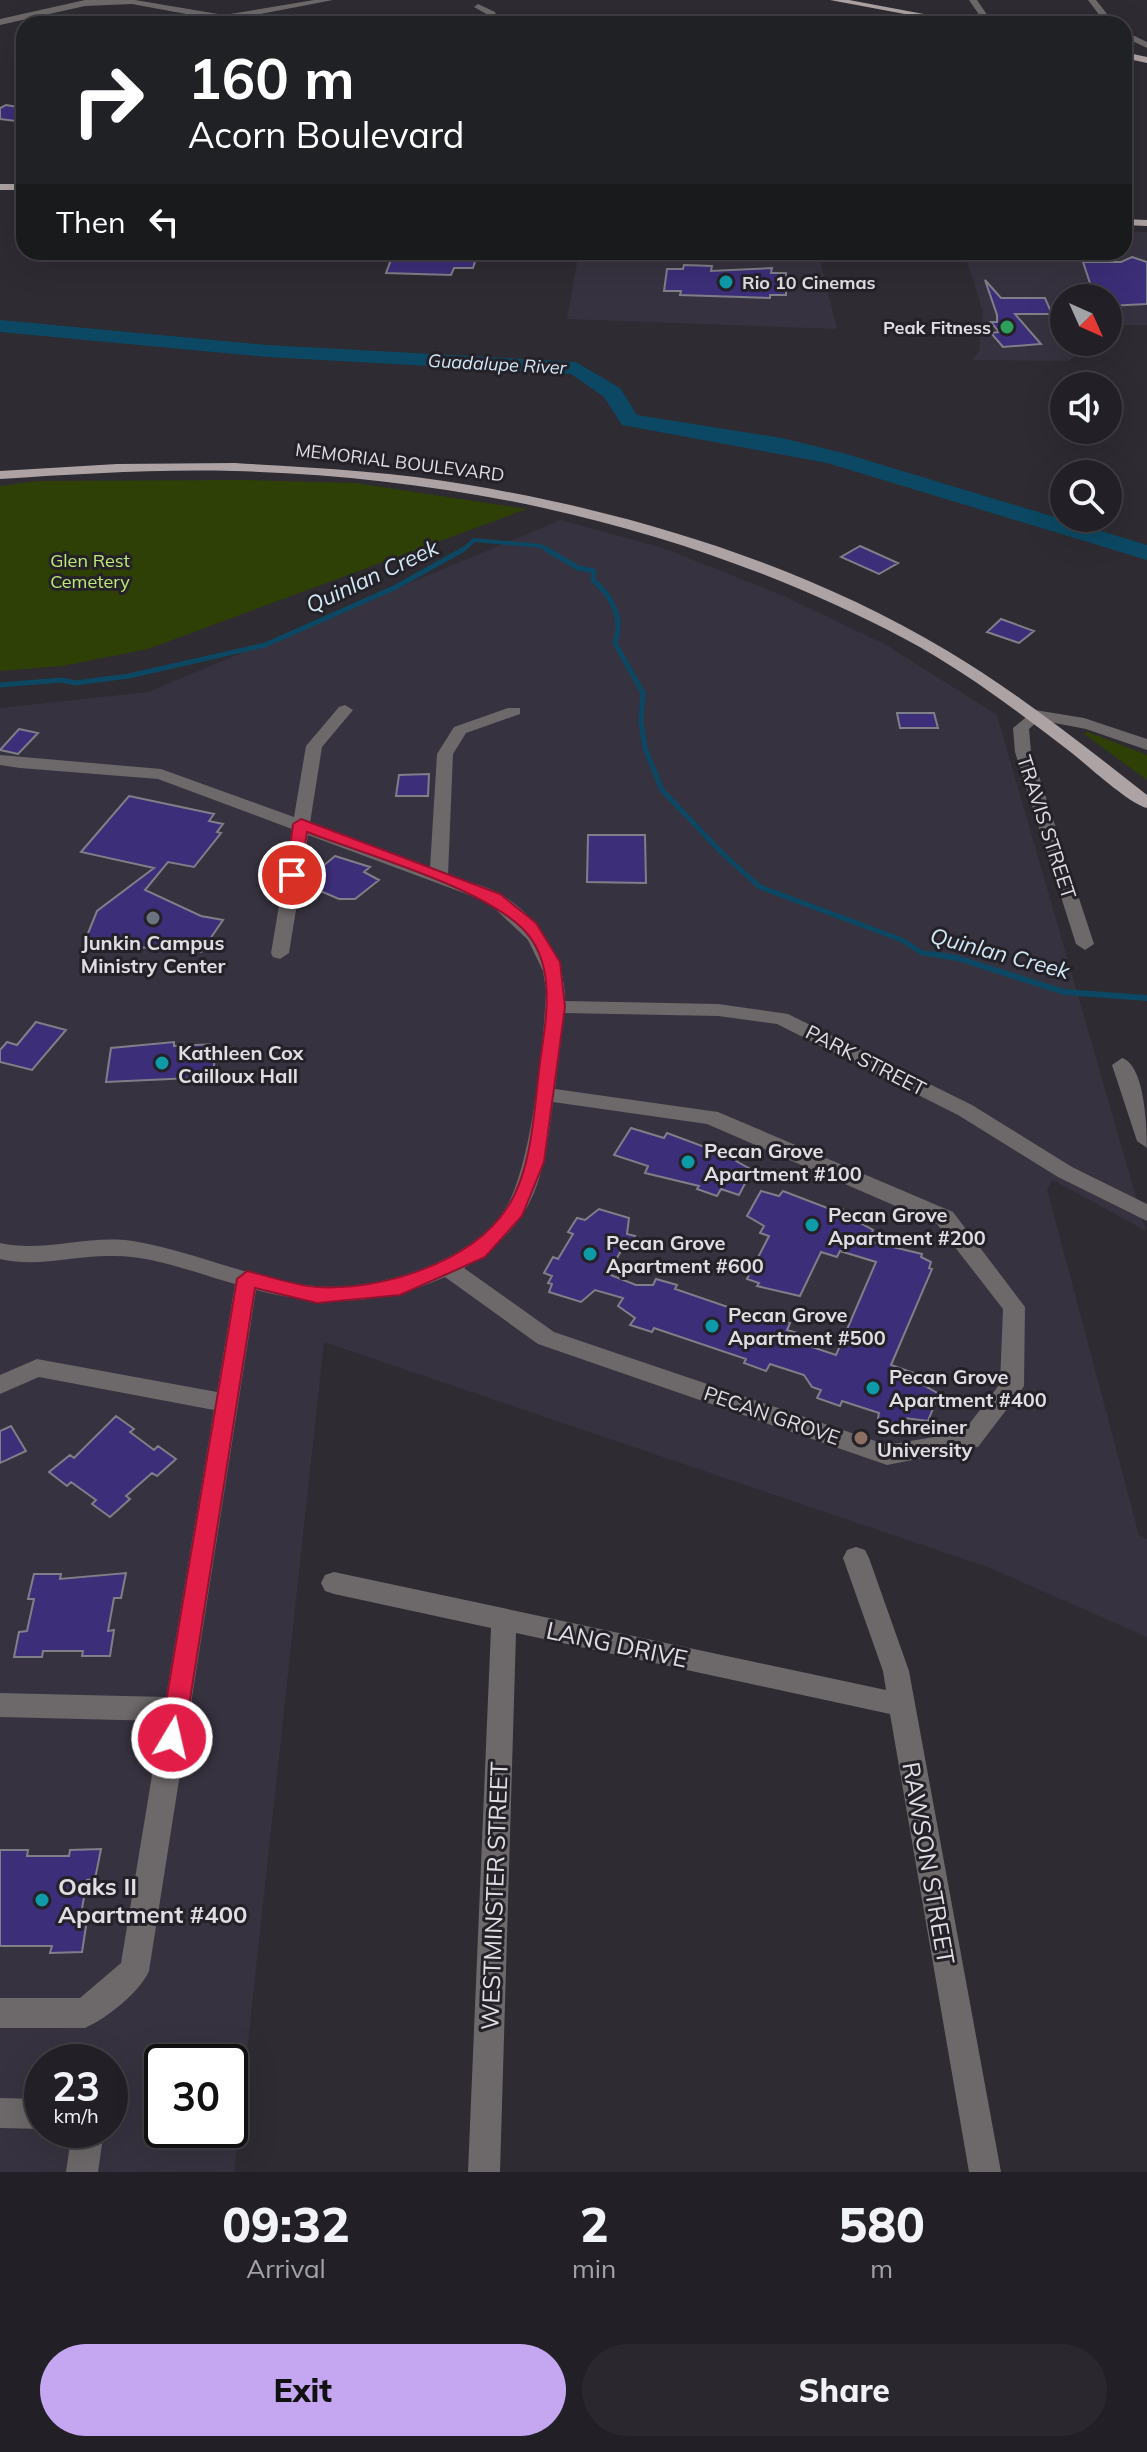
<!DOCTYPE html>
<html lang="en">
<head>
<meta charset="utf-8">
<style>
  :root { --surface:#222026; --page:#2a282e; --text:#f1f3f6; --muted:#a2a3a7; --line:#3f3e43; --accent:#c5a6f0 }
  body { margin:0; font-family:Mulish,sans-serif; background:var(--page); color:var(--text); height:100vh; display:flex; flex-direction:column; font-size:30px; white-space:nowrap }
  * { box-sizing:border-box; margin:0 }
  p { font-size:26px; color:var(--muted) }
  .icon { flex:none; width:44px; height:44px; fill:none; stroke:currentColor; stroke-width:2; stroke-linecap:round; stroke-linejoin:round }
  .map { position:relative; height:2172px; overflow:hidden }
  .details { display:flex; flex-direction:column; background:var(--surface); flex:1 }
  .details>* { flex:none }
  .hud { position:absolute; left:16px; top:16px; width:1116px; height:244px; border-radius:24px; box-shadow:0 8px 32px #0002,0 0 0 2px var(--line); background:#202124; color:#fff; overflow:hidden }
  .needle { width:52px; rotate:135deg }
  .controls { position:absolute; left:1050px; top:284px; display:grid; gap:16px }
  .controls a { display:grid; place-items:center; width:72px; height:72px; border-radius:50%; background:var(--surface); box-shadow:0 8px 32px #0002,0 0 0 2px var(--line); font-size:40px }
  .speed { position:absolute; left:24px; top:2044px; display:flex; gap:16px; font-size:40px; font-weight:700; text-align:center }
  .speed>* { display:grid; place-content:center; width:104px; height:104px; border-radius:50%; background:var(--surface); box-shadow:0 8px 32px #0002,0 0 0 2px var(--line); line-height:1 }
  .speed small { font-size:20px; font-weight:400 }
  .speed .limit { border:4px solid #111; border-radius:12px; background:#fff; color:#111 }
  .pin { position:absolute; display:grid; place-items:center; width:68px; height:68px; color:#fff; margin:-34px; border:4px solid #fff; border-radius:50%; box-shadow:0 2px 8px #0007 }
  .me { position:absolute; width:88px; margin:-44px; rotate:9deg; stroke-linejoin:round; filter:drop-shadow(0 0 6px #0008) }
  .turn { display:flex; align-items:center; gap:28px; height:168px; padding:0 40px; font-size:36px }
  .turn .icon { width:104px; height:104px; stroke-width:2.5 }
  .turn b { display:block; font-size:56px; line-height:68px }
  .then { display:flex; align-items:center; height:76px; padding:0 40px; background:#0003; gap:16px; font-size:30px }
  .eta { display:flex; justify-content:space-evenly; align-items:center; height:136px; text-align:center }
  .eta b { font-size:48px; font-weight:800; line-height:56px }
  .action { display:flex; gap:16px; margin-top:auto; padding:16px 40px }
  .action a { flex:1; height:92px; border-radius:48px; background:var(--accent); color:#111; font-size:32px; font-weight:800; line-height:92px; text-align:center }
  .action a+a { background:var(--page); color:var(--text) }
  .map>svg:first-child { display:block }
  .built { fill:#37323f; fill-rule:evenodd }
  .green { fill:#2e4005 }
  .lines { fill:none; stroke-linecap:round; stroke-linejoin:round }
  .stream-far2 { stroke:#0c4863; stroke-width:4 }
  .stream-far1 { stroke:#0c4863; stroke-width:5 }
  .stream { stroke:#0c4863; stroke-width:6 }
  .river { fill:#0c4863; fill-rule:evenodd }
  .building { fill:#3d2e79; stroke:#7f7f88; stroke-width:2 }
  .minor { fill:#6d6869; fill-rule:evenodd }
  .major { fill:#ada3a5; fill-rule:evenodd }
  .route { fill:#e11d48; stroke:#92132f; stroke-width:2 }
  .culture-dot { fill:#0f9aa8; stroke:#242128; stroke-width:3 }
  .leisure-dot { fill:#2e9e5b; stroke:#242128; stroke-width:3 }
  .worship-dot { fill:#6b7280; stroke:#242128; stroke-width:3 }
  .education-dot { fill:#8d6e63; stroke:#242128; stroke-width:3 }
  .labels { text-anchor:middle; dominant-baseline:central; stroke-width:6; stroke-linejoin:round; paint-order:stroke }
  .far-poi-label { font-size:18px; font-weight:bold; fill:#e0dee3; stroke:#242128; text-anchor:start }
  .far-water-label { font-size:18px; font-style:italic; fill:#d1e8f6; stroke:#242128 }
  .far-street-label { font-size:18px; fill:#e0dee3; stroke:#242128 }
  .far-park-label { font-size:18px; fill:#beeb76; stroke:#242128 }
  .street-label { font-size:20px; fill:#e0dee3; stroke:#242128 }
  .poi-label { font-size:20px; font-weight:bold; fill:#e0dee3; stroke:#242128; text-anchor:start }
  .water-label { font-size:22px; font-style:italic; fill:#d1e8f6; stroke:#242128 }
  .near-street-label { font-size:24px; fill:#e0dee3; stroke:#242128 }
  .near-poi-label { font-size:24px; font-weight:bold; fill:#e0dee3; stroke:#242128; text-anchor:start }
</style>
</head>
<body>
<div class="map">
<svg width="1147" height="2172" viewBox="0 0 1147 2172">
  <rect width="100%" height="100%" fill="#2e2b32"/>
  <path class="built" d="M1124,232H1147V325H1108V298H1064V342H1082L1086,350L1068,361L972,360L979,351L983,312L964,252H1124Z
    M579,252H818L837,329L567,319Z
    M561,520L663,548L784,596L888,646L997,715L1146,1231L1053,1180L1047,1189L1139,1535L1147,1539V1637L990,1568L324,1342L234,2172H0V708L148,692ZM42,2062H110V2130H42ZM162,2062H230V2130H162Z"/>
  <path class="green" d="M242,480L355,483L527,509L148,649L62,666L0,671V486L38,481Z
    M1088,732L1147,755V780L1083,733Z"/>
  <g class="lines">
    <path class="stream-far2" d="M462,551L474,540L541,546L549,551"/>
    <path class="stream-far1" d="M546,549L578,568L594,571L593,580C612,596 624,618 615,643L643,693L641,722L645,748L662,790L723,854L760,887L902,940L922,953L946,956
      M0,685L62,680L75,683L129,676L265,645L396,587L464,549"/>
    <path class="stream" d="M932,954L957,958L1064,992L1147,998"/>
    <path class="river" d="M0,320L267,345L576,362L620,388L637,415L782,438L843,453L1147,545V560L827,463L622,425L604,397L571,374L267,357L0,332Z"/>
  </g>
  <path class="building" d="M6,105L24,108V117L16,121L0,119V108Z
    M394,252H478L473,268H454L451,275L386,273Z
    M1132,257L1147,262V304L1108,306V298H1095L1083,262H1121Z
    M684,265L712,266L711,271L772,268L771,273H786V295H770V298L680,295L681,291H664L667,269H683Z
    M985,280L1001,298H1045L1052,314H1015L1041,344L1003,347L991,333L999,332L991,322H997V315Z
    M860,546L898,563L879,574L841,557Z
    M1001,619L1034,631L1019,643L987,632Z
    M897,713H934L938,728H900Z
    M19,729L38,733L18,754L0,750Z
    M429,774L428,796H396L399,775Z
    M129,796L214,814L209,821L223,824L217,832L221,833L194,867L168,862L145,890L201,916L223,920L201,952L84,943L97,911L154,868L81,852Z
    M588,835H645L646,883L587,882Z
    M335,856L370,867L364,872L379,880L355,899H339L311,887L310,877Z
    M36,1022L66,1030L32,1070L0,1062V1050L7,1042L17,1045Z
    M174,1042V1046L216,1044L213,1077L106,1082L111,1048Z
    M631,1128L664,1138L667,1133L718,1152L719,1149L740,1155L736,1161L752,1170L739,1195L721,1189L717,1196L697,1189L699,1186L645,1173L648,1166L614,1155Z
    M761,1191L779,1196L783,1191L835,1211L837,1208L858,1214L855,1220L873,1230L868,1241L922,1254L921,1257L931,1262L929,1268L932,1269L891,1365L922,1376L920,1383L939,1394L928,1421L905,1418L902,1426L878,1418L879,1413L842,1401L840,1406L817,1398L821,1390L812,1387L804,1375L770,1364L766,1371L744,1363L746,1359L654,1328L652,1332L630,1325L635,1318L618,1306L623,1298L595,1290L581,1302L549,1292L552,1284L548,1283L552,1276L544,1273L553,1257L558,1259L573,1234L568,1232L577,1218L585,1220L599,1209L629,1218L627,1234L635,1236L627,1251L622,1249L608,1274L636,1285H653L656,1279L677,1285L675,1289L766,1320L768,1316L790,1323L787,1330L797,1333L796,1336L805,1341L803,1344L836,1355L876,1262L840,1251L837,1257L821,1252L800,1296L757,1286L759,1283L747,1279L769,1236L760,1233L764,1226L747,1216Z
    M116,1416L134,1429L130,1432L154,1450L158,1446L176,1459L157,1476L152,1473L126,1496L130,1499L110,1517L92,1504L96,1500L71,1482L67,1486L49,1472L70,1455L74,1458Z
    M11,1426L26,1451L0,1463V1431Z
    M126,1573L121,1598H114L108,1631L114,1630L110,1656H82L83,1651H43L42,1657H14L19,1632L27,1631L34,1599H28L34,1574H61L60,1579Z
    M101,1849L95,1879L87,1880L80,1920H87L82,1952L50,1953L52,1946H0V1850H28L27,1856H69L70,1850Z"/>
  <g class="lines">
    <path class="minor" d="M85,0H135L224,15L314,0H333L224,21L132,4L85,6L0,25V19Z
      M969,0H977L988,16L987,24H979L980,16Z
      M1088,0H1096L1115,24H1106Z
      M478,4L495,12L499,24H491L488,15L474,7Z
      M1124,31L1147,42V48L1124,37Z
      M345,705L353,710L322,747L310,823L430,868L437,754L454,727L508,708H520V714L466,733L453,754L448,875C464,881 485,885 500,894C537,915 566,958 565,1001L718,1004L788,1014L972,1105L1072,1167L1147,1204V1221L1058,1177L958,1115L777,1024L718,1016L564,1013L555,1089L718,1112L953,1212L1025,1307L1024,1386L1020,1392L978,1447L887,1465L538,1344L445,1277C382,1305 322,1307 256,1290L149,1971C140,1992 106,2019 85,2028H0V1998H80L121,1963L161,1721L0,1717V1693L166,1697L214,1410L39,1377L0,1394V1375L37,1359L217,1392L235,1284C196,1273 154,1256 113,1256C74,1255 39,1268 0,1259V1243C45,1253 88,1234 133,1241C194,1251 253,1280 315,1286C376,1292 477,1261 508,1204C532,1159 544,1043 546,990L543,971L528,940L488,902L308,835L289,953L280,959L273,957L271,953L292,829L158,779L20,768L0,765V755L161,769L294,817L306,746L339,707ZM553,1102L707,1124L937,1224L1003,1309L1000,1384L963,1432L887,1445L554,1332L464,1268C536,1223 543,1182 553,1102Z
      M1035,710L1084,718L1147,739V750L1086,729L1039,720L1029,729L1031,752L1094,944L1085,950L1076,944L1015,752L1013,728Z
      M1122,1058C1145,1065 1147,1128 1147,1148L1137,1141L1112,1065Z
      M856,1547L865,1550L869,1558L909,1671L1001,2172H969L890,1714L516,1633L500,2172H468L491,1628L334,1594L325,1591L321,1583L325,1575L334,1572L886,1690L883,1671L843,1558L847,1550Z
      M0,2098L42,2099V2129L0,2128Z
      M72,2130H104L98,2172H66Z"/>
    <path class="major" d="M830,0H849L977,24H958Z
      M1124,52L1147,57V63L1124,58Z
      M0,184H24V190H0Z
      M1124,219L1147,220V226L1124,225Z
      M235,463C313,468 392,471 469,485C635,513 801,564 946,650C1017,692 1082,744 1147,795V808C1129,804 1085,763 1068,750C1016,710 963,670 905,639C698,530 468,477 234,471C156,469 78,474 0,479V471L117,464Z"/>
  </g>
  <path class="route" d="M301,819L500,894L536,923L560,962L565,1007L544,1162L522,1216L485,1257L400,1295L317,1303L255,1288L184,1738L181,1746L172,1749L163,1746L160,1738L237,1279L247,1271C269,1276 295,1286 318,1287C380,1291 471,1263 507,1208C534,1167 534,1103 541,1055C547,1013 556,961 522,928C478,886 367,855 307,832L300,875L286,879L293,824Z"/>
  <g class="culture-dot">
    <circle cx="726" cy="282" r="8"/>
    <circle cx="162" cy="1063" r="8"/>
    <circle cx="688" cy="1162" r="8"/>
    <circle cx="812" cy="1225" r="8"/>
    <circle cx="590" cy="1254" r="8"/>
    <circle cx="712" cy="1326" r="8"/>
    <circle cx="873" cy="1388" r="8"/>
    <circle cx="42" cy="1900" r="8"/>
  </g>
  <circle class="leisure-dot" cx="1007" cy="327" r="8"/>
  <circle class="worship-dot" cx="153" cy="918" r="8"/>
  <circle class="education-dot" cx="861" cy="1438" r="8"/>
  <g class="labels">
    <g class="far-poi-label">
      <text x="742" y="282">Rio 10 Cinemas</text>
      <text x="991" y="327" text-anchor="end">Peak Fitness</text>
    </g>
    <g class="far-water-label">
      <text transform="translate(497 364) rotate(3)">Guadalupe River</text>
    </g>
    <g class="far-street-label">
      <text transform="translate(400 462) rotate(7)">MEMORIAL BOULEVARD</text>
    </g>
    <g class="far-park-label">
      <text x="90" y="560">Glen Rest<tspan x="90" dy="21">Cemetery</tspan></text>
    </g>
    <g class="street-label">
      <text transform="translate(1047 827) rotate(72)">TRAVIS STREET</text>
      <text transform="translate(866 1060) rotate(27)">PARK STREET</text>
      <text transform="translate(772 1415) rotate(19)">PECAN GROVE</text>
    </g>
    <g class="poi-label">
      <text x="153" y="942" text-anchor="middle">Junkin Campus<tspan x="153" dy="23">Ministry Center</tspan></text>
      <text x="178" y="1052">Kathleen Cox<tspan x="178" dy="23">Cailloux Hall</tspan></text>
      <text x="704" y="1150">Pecan Grove<tspan x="704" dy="23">Apartment #100</tspan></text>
      <text x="828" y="1214">Pecan Grove<tspan x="828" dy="23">Apartment #200</tspan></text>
      <text x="606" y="1242">Pecan Grove<tspan x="606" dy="23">Apartment #600</tspan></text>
      <text x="728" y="1314">Pecan Grove<tspan x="728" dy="23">Apartment #500</tspan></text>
      <text x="889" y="1376">Pecan Grove<tspan x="889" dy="23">Apartment #400</tspan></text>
      <text x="877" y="1426">Schreiner<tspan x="877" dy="23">University</tspan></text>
    </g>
    <g class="water-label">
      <text transform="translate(372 576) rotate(-25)">Quinlan Creek</text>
      <text transform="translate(1000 953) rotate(15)">Quinlan Creek</text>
    </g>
    <g class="near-street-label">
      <text transform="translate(617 1644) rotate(12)">LANG DRIVE</text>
      <text transform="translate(929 1863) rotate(80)">RAWSON STREET</text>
      <text transform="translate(494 1896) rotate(-88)">WESTMINSTER STREET</text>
    </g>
    <g class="near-poi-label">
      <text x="58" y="1886">Oaks II<tspan x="58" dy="28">Apartment #400</tspan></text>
    </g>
  </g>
</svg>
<div class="controls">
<a><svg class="needle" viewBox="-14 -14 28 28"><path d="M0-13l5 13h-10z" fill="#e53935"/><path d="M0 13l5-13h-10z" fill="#a2a3a7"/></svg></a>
<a><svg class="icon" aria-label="sound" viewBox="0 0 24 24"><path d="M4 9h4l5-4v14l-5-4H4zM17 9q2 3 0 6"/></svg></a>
<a><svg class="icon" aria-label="search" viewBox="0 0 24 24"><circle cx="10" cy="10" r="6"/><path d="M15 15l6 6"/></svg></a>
</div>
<div class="speed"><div>23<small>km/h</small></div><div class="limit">30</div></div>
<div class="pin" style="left:292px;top:875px;background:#d93025"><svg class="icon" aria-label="arrive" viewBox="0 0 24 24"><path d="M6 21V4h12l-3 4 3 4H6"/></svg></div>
<svg class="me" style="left:172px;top:1738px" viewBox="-20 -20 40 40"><circle r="17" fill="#e11d48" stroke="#fff" stroke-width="3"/><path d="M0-11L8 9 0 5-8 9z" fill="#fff"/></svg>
<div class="hud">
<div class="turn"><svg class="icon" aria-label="right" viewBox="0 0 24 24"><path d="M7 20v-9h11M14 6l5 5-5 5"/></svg><div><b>160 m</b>Acorn Boulevard</div></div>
<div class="then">Then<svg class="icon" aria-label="left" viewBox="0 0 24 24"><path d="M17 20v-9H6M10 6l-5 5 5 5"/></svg></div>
</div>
</div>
<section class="details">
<div class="eta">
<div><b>09:32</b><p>Arrival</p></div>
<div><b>2</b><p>min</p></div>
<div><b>580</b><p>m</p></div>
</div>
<div class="action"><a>Exit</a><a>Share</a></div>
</section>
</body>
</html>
